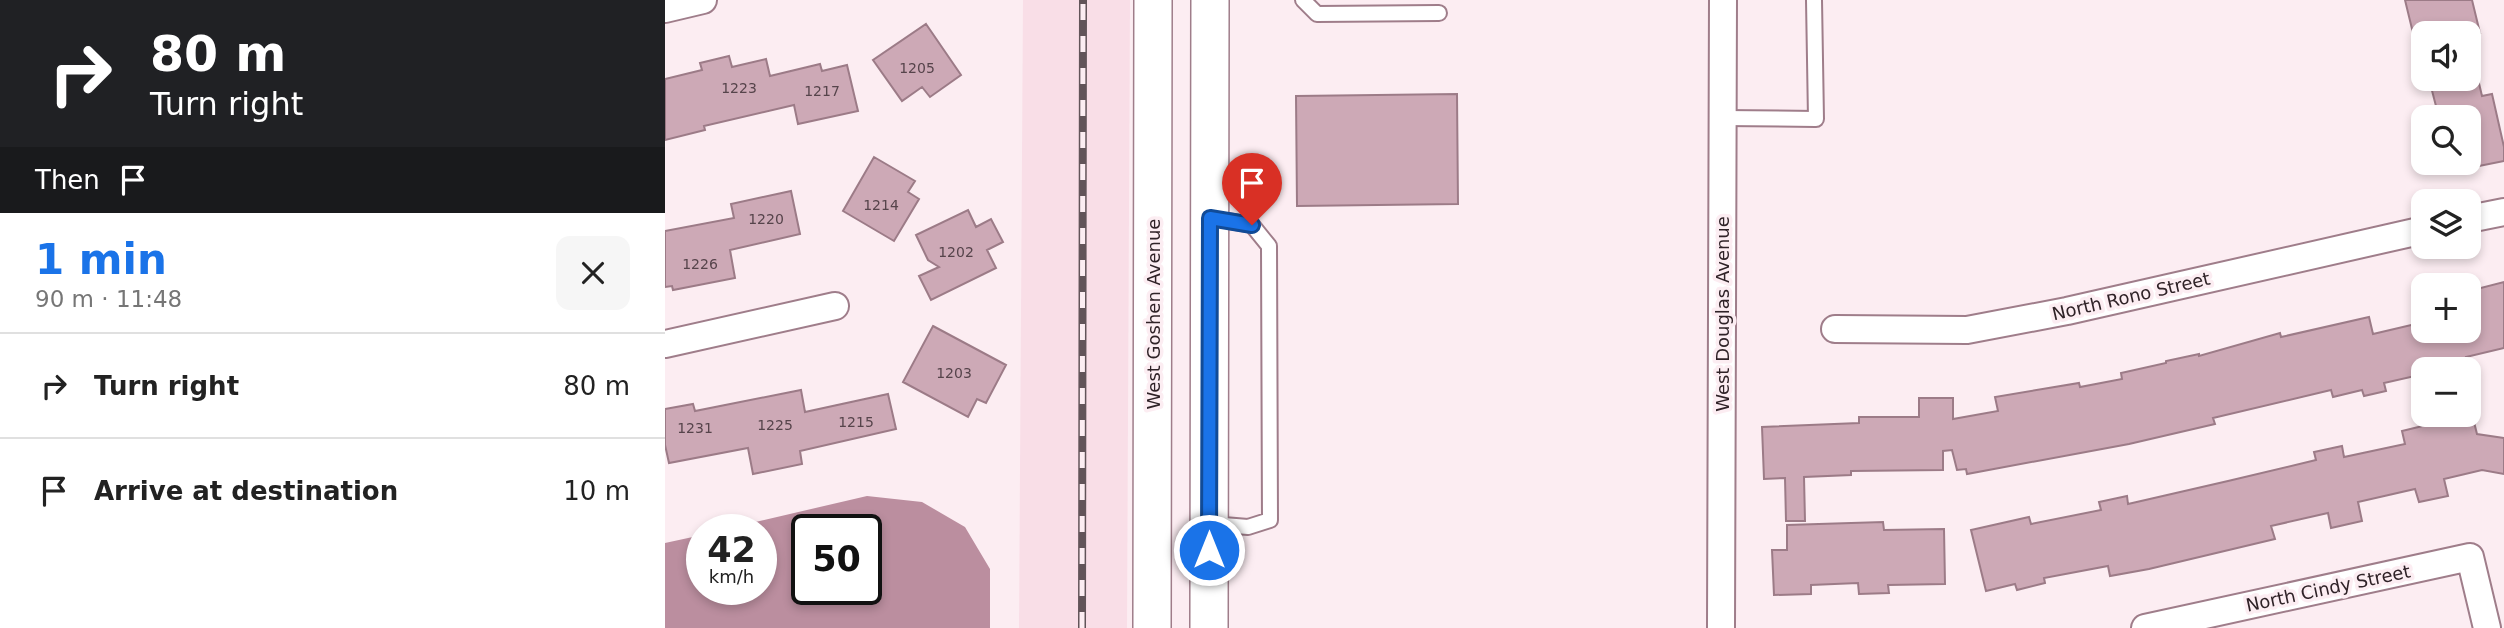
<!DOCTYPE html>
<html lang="en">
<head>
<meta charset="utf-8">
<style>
  :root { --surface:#fff; --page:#f6f6f6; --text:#222; --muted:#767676; --line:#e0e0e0; --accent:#1a73e8 }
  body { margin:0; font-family:"DejaVu Sans",sans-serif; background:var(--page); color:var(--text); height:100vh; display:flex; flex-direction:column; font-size:26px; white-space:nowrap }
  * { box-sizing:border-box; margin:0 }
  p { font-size:23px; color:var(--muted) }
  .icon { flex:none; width:38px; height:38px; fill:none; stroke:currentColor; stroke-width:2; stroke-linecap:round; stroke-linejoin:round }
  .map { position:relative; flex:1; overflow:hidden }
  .panel { display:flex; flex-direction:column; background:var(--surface); width:665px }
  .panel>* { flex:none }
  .guide { background:#202124; color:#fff; overflow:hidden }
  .tools { position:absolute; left:1746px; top:21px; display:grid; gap:14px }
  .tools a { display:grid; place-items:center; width:70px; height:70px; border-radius:14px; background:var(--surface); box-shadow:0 4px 10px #0003; font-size:35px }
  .speed { position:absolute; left:21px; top:514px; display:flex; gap:14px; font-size:35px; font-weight:700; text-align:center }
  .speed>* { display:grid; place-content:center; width:91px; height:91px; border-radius:50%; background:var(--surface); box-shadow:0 4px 10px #0003; line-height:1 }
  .speed small { font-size:18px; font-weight:400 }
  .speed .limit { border:4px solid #111; border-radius:10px; background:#fff; color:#111 }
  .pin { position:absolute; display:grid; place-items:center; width:60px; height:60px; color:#fff; margin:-72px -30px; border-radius:50% 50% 50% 0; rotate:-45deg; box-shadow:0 0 7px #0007 }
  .pin .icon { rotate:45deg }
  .me { position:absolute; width:77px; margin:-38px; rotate:0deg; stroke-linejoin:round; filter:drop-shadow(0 0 5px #0008) }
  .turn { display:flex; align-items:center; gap:24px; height:147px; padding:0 35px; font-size:32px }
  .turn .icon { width:91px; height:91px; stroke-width:2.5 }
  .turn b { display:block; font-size:49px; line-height:60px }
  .then { display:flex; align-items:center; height:66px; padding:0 35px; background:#0003; gap:14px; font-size:26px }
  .round { display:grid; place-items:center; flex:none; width:74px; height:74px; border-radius:14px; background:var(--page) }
  .summary { display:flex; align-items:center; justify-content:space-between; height:119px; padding:0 35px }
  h1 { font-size:42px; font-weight:700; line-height:52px; color:var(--accent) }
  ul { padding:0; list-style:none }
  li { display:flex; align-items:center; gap:21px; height:105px; padding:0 35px; border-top:2px solid var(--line) }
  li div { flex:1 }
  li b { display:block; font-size:26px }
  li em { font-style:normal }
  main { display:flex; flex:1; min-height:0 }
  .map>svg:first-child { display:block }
  .built { fill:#f9dee7 }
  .water { fill:#bb8e9f; fill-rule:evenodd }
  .building { fill:#cda9b6; stroke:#9c7b87; stroke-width:2 }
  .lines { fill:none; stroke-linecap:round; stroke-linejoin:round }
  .service-casing { stroke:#9f7d8a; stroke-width:18 }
  .minor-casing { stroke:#9f7d8a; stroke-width:30 }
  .secondary-casing { stroke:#9f7d8a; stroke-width:40 }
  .service { stroke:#fff; stroke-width:14 }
  .minor { stroke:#fff; stroke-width:26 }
  .secondary { stroke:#fff; stroke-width:37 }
  .rail-casing { stroke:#625459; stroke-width:8 }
  .rail { stroke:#fcedf2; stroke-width:5; stroke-dasharray:16; stroke-linecap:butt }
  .route-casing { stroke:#114b97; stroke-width:18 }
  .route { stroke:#1a73e8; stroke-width:12 }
  .labels { text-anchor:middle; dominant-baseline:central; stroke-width:7; stroke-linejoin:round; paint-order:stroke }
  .number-label { font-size:14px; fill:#56444b }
  .street-label { font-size:18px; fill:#2f2227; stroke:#fcedf2 }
</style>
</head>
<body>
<main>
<section class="panel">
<div class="guide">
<div class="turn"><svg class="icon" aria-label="right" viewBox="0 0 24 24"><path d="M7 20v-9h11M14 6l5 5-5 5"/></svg><div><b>80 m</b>Turn right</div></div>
<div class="then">Then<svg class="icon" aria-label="arrive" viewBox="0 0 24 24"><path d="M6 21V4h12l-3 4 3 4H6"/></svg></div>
</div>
<div class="summary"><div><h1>1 min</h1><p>90 m · 11:48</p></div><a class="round"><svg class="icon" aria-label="close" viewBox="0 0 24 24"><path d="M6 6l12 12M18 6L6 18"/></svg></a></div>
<ul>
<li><svg class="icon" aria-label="right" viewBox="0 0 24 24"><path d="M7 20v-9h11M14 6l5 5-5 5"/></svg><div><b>Turn right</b></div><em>80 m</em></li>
<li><svg class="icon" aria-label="arrive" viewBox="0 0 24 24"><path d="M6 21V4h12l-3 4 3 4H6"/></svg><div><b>Arrive at destination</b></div><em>10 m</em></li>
</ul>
</section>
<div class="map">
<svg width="1839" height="628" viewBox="0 0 1839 628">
  <rect width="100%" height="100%" fill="#fcedf2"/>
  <path class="built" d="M358,0H465L462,628H354Z"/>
  <path class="water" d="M202,496L257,502L300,527L325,569V628H0V543L37,535V590H96V530H56ZM142,530H201V590H142Z"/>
  <path class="building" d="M1740,0H1807L1815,33H1748Z
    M261,24L296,75L265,97L257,87L237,101L208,60Z
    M64,56L67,67L101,59L105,76L155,64L157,71L182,65L193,111L133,124L129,105L39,126L40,130L0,140V79L37,70L35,63Z
    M1764,79H1813L1817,96L1827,94L1839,147V161L1804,168V117H1764L1763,108L1771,106Z
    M792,94L793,204L632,206L631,96Z
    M209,157L250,181L243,192L254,199L229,241L178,211Z
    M126,191L135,234L65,250L70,278L8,290L7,286L0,287V231L69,218L66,204Z
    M303,210L311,227L326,219L338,242L322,250L331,268L266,300L254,276L274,267L263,260L251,235Z
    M1839,282V348L1801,357L1803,369H1759V374L1719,383L1721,391L1699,396L1697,390L1668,397L1666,390L1548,418L1550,424L1464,444L1302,474L1301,469L1292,470L1287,450L1278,451V470L1186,471V475L1139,477L1140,521H1121L1120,478L1099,479L1097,427L1194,423V417H1254V398H1288V419L1333,411L1330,397L1414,383L1415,387L1457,379L1456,373L1501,363V361L1534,354V356L1615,333L1616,337L1704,317L1708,334L1759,322V331H1804V291Z
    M268,326L341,365L321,403L312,399L303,417L238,382Z
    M136,390L140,412L223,394L231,429L135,451L137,464L88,474L83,448L4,463L0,445V409L28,404L30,411Z
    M1807,414L1812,434L1839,438V474L1817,470L1779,479L1783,496L1754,502L1750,489L1693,502L1697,521L1666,528L1663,513L1606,526L1610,539L1484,569L1445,576L1443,566L1379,578L1380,583L1352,590L1350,584L1321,591L1306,530L1364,517L1366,524L1436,510L1434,502L1462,496L1463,504L1563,481L1651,460L1649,452L1677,446L1679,457L1740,444L1737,431Z
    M1218,522L1219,530L1279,529L1280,584L1223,585L1224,593L1194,594L1193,583L1146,585V594L1109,595L1107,550H1122V525Z"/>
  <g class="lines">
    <defs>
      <path id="service" d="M638,0L652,14L774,13
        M1058,118L1151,119L1149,0
        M546,524L583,527L605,520L604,246L587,225L546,218"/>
      <path id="minor" d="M0,9L38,0
        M1804,219L1839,212
        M1170,329L1302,330L1402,311L1759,230
        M0,344L170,306
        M1056,628L1058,0
        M1480,628L1805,557L1822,628"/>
      <path id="secondary" d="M487,628L488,0
        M544,628L545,0"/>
    </defs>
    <use href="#service" class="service-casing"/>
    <use href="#minor" class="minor-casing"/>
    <use href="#secondary" class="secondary-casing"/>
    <use href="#service" class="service"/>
    <use href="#minor" class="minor"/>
    <use href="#secondary" class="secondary"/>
    <defs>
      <path id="rail" d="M417,628L418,0"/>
    </defs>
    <use href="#rail" class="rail-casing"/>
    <use href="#rail" class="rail"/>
  </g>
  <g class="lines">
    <defs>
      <path id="route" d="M544,550L545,218L587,225"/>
    </defs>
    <use href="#route" class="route-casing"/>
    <use href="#route" class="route"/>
  </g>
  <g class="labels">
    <g class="number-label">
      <text x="252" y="68">1205</text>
      <text x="74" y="88">1223</text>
      <text x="157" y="91">1217</text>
      <text x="216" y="205">1214</text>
      <text x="101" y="219">1220</text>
      <text x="291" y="252">1202</text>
      <text x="35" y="264">1226</text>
      <text x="289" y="373">1203</text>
      <text x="191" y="422">1215</text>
      <text x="110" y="425">1225</text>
      <text x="30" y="428">1231</text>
    </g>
    <g class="street-label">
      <text transform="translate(1466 296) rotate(-13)">North Rono Street</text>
      <text transform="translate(488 314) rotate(-90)">West Goshen Avenue</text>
      <text transform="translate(1057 314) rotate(-90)">West Douglas Avenue</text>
      <text transform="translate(1663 588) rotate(-12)">North Cindy Street</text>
    </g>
  </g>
</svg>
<div class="tools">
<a><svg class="icon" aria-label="sound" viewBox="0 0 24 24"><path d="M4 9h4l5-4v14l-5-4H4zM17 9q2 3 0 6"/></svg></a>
<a><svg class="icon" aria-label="search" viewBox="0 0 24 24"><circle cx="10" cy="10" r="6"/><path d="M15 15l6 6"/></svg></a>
<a><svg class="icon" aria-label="layers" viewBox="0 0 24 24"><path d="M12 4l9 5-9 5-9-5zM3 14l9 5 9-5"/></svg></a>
<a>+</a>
<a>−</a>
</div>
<div class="speed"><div>42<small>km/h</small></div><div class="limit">50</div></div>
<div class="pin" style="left:587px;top:225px;background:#d93025"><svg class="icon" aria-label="arrive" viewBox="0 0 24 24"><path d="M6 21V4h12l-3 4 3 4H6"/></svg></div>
<svg class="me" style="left:544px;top:550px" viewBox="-20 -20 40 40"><circle r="17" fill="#1a73e8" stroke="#fff" stroke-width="3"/><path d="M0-11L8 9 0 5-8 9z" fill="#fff"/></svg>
</div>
</main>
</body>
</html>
